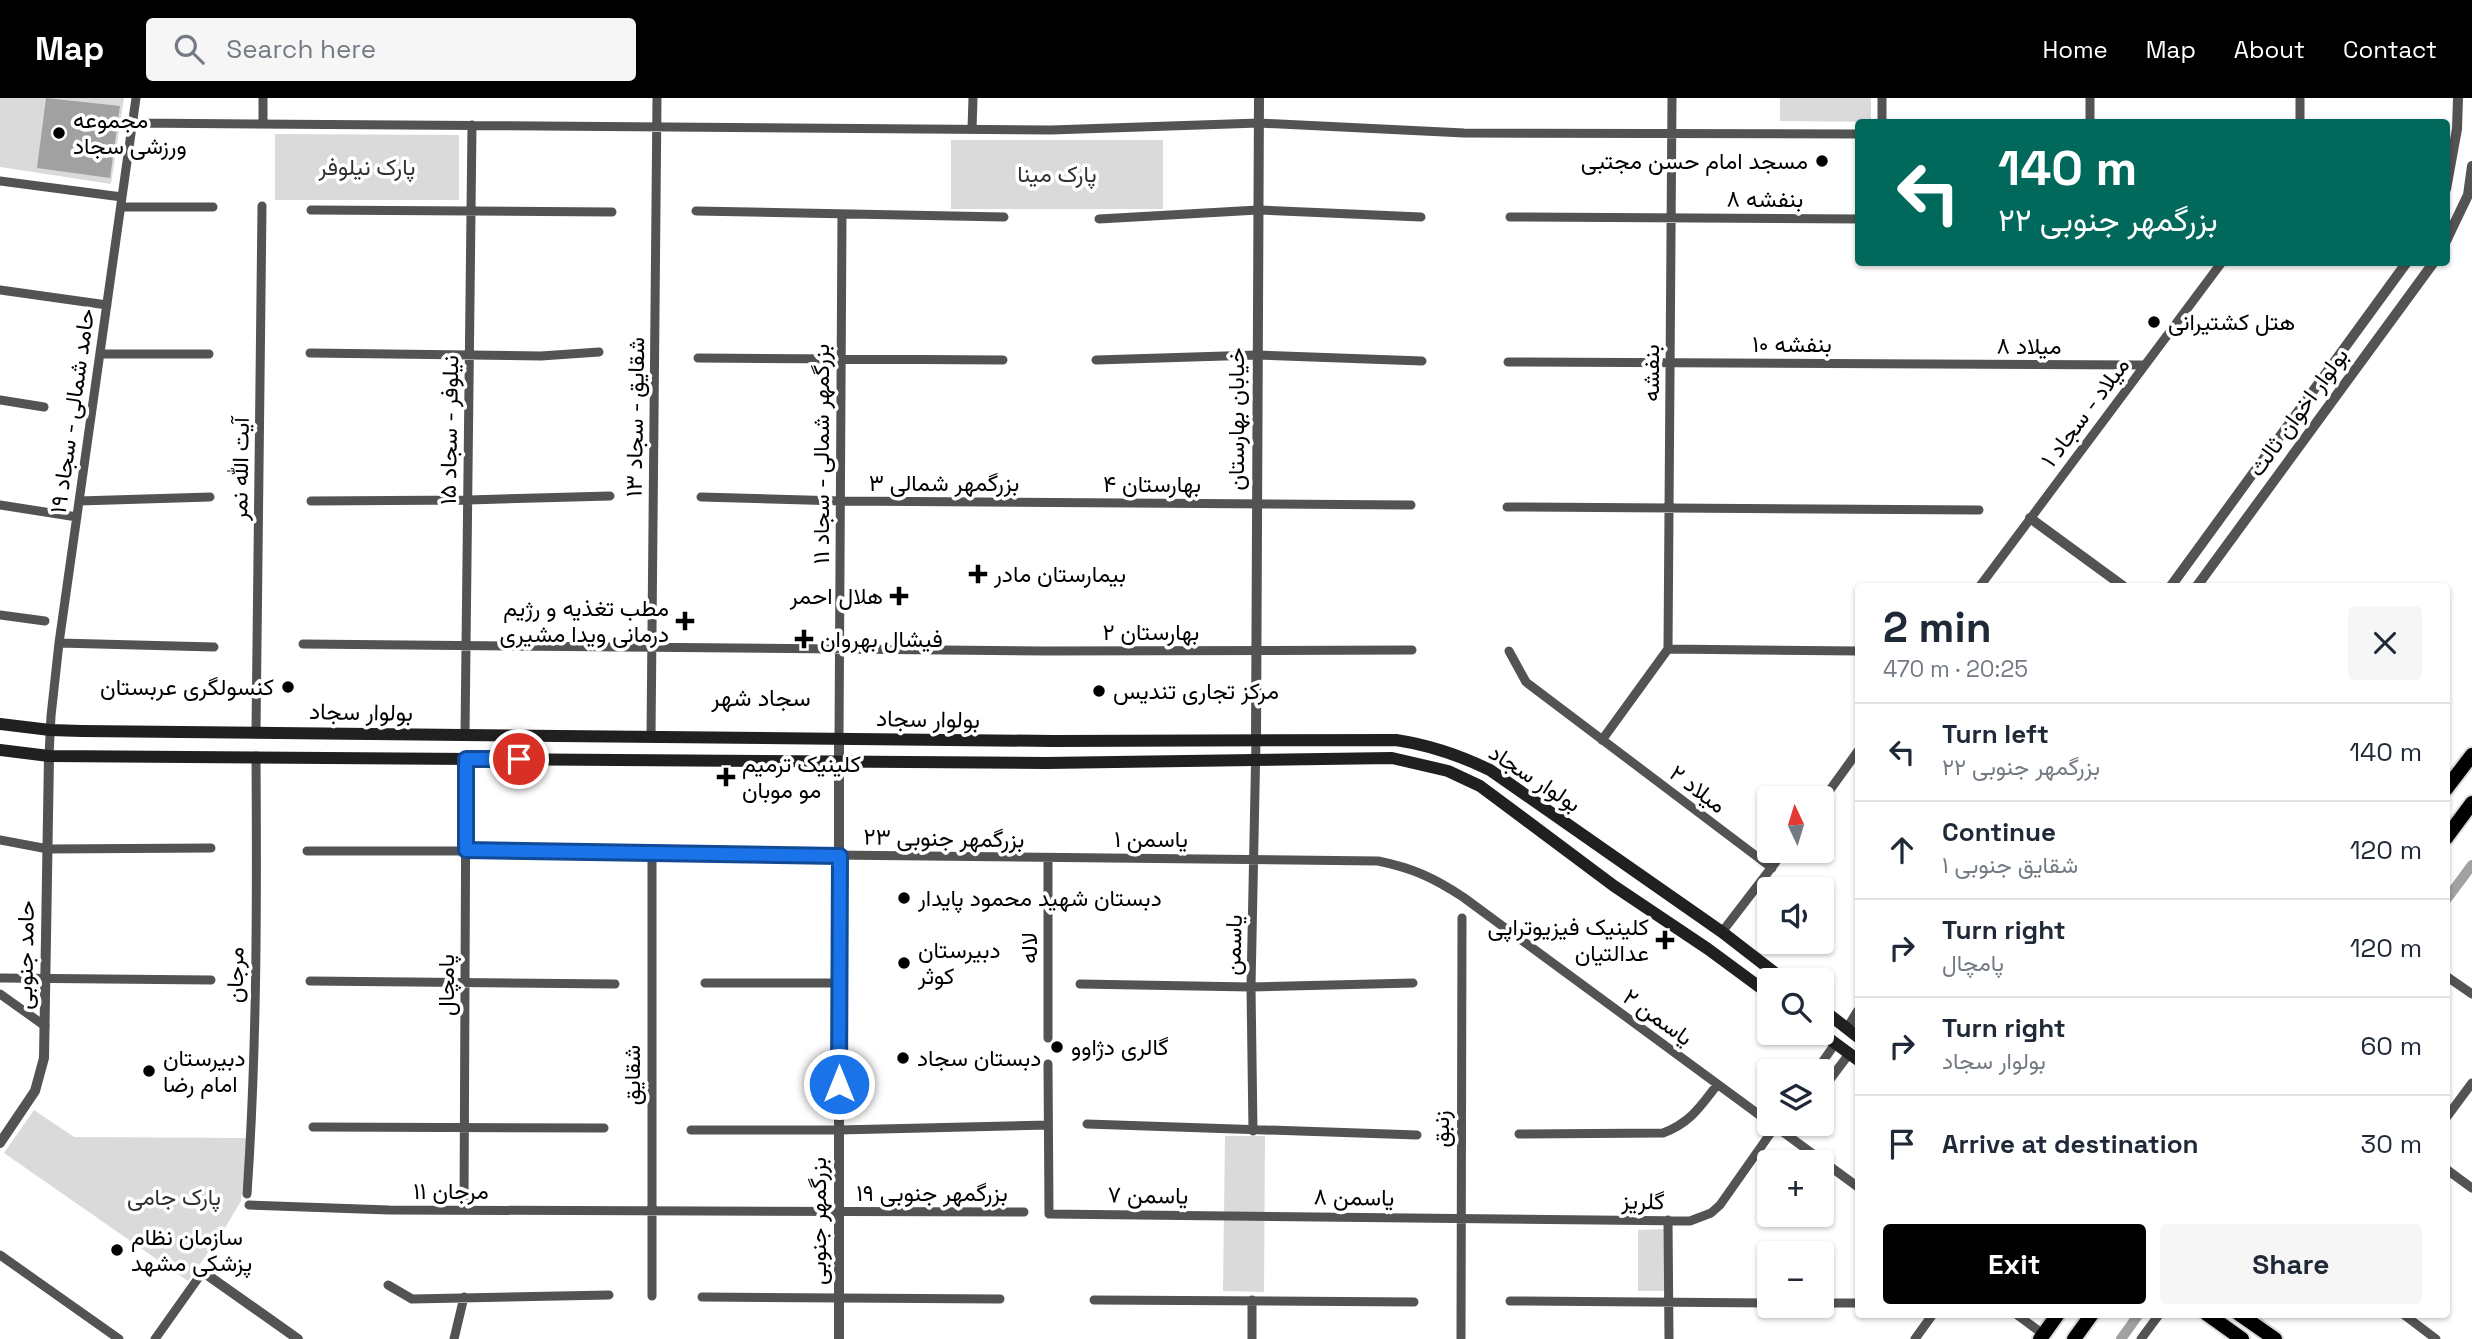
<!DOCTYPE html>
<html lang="en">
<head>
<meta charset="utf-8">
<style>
  :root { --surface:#fff; --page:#f6f6f7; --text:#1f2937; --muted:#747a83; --line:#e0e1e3; --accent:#000 }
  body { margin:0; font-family:"Space Grotesk",Vazirmatn,sans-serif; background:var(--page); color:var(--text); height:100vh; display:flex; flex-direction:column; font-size:26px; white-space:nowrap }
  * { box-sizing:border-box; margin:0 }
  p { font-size:23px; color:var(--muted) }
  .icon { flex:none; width:38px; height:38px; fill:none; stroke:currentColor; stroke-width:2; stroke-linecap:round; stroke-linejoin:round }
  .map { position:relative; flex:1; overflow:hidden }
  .details { position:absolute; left:1855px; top:485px; width:595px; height:735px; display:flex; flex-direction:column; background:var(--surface); border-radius:7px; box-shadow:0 2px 5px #0004 }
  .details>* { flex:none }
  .banner { position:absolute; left:1855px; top:21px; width:595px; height:147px; border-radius:7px; box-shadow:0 2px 5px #0004; background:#00695c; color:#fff; overflow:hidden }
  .needle { width:46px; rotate:356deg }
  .fabs { position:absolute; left:1757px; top:688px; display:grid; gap:14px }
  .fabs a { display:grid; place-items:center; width:77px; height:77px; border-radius:7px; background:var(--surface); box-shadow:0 2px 5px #0004; font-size:35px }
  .pin { position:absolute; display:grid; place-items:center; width:60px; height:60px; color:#fff; margin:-30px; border:4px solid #fff; border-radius:50%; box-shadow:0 2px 7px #0007 }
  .me { position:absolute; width:77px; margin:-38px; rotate:0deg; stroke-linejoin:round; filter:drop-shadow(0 0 5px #0008) }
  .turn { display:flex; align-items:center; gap:24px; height:147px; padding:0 28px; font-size:32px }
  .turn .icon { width:91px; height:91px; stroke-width:2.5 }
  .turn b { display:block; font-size:49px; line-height:60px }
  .round { display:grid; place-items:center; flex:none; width:74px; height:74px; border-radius:7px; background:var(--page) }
  .overview { display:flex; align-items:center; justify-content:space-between; height:119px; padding:0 28px }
  h1 { font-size:42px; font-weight:600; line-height:52px }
  .button { display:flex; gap:14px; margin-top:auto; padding:14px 28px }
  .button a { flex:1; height:80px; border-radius:7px; background:var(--accent); color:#fff; font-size:28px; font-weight:600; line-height:80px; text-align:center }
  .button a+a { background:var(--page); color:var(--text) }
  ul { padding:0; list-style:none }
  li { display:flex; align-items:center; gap:21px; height:98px; padding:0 28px; border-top:2px solid var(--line) }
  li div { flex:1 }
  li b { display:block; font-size:26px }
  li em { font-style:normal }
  header { display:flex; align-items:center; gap:42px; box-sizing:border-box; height:98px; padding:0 35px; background:var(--accent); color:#fff }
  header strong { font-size:33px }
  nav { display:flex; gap:38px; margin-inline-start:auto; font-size:24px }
  .search { width:490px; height:63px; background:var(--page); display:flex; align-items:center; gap:18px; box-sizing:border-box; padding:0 24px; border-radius:7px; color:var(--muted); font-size:26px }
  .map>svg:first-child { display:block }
  .green { fill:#dadada }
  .water { fill:#a1a1a1 }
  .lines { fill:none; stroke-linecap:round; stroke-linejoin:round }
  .canal { stroke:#a1a1a1; stroke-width:10 }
  .primary-casing { stroke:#dbdbdb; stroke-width:18 }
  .minor { stroke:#535353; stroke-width:9 }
  .tertiary { stroke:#535353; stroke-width:10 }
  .secondary { stroke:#202020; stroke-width:12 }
  .primary { stroke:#000; stroke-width:14 }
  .route-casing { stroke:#114b97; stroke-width:18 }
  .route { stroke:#1a73e8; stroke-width:12 }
  .poi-dot { fill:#000; stroke:#fff; stroke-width:2.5 }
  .labels { text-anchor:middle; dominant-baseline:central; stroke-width:7; stroke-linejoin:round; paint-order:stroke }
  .poi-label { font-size:23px; fill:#000; stroke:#fff; text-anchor:start }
  .park-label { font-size:23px; fill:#313131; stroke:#fff }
  .street-label { font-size:23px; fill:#000; stroke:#fff }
  .neighbourhood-label { font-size:24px; fill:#000; stroke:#fff }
</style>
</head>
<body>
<header>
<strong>Map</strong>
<div class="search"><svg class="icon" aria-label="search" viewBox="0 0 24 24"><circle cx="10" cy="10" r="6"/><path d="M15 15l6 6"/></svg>Search here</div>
<nav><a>Home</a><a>Map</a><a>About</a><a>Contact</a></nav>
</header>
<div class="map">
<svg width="2472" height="1241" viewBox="0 0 2472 1241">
  <rect width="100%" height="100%" fill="#fff"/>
  <path class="green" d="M0,0H124L111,86L0,69Z
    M1780,0H1871V24L1780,23Z
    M275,36L459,37V102H275Z
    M951,42H1163V111H951Z
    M34,1012L74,1039L248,1040L241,1103L225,1130L188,1183L4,1055Z
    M1225,1038H1265L1264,1194L1223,1193Z
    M1667,1131L1668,1193H1638V1132Z"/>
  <path class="water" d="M46,0L120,8L110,80L37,70Z"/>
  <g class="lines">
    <path class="canal" d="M2446,802L2472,767
      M2121,1241L2139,1216"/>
    <defs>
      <path id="primary" d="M2446,691L2472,657
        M2446,740L2472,705
        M2207,1216L2242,1241
        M2239,1216L2275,1241
        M2040,1241L2058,1216
        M2074,1241L2092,1216"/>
    </defs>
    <use href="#primary" class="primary-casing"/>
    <path class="minor" d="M1882,24V0
      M2090,24V0
      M2300,24V0
      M133,25L1051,32L1259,25L1464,35L1858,36
      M263,26V0
      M972,31L973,0
      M0,83L122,99
      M121,109H213
      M311,112L612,114
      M696,113L1004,119
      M1510,119L1858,121
      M1099,121L1258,112L1421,119
      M0,192L107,207
      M310,255L541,258L599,254
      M100,256H209
      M698,260L1003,262
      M1096,262L1257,257L1422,263
      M1508,264L2144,267
      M0,302L44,309
      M701,399L841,403L1411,407
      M79,403L210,399
      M311,403L468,402L610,398
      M0,407L77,419
      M1507,409L1979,412
      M1980,488L2222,164
      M0,517L45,523
      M59,545L214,549
      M303,546L1045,553L1412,552
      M1668,551L1672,0
      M1668,551L1858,553
      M1509,553L1526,584L1772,770
      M256,634L262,108
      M465,636L472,27
      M651,639L657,0
      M839,641L842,117
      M1602,642L1668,551
      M49,658L51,618L59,545L136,0
      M1822,703L1858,653
      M0,742L48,751L211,750
      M307,753H466L1378,763C1413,770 1434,780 1463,799L1769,1024
      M652,755V1198
      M1048,760V940
      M1722,834L1785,752
      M2446,878L2472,896
      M0,880L211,882
      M310,883L615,886
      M705,885H840
      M1080,886L1251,889L1413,885
      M0,896L45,928
      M1048,966L1049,1116L1690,1123L1711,1115L1720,1107L1777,1026
      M1816,973L1835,946
      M1822,992L1849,956
      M2446,1020L2472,985
      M1087,1026L1417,1037
      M1772,1026L1858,1089
      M313,1029L604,1030
      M691,1032H839L1048,1027
      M1253,1033L1251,889L1256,642
      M1519,1036L1663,1035C1690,1025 1700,1009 1717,987
      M1787,1037L1796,1026
      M2446,1071L2472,1090
      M247,1096C257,951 257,804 256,658
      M249,1107L389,1112L1024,1114
      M464,1112L466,661
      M1668,1122L1669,1241
      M0,1157L119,1241
      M388,1187L412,1201L609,1197
      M702,1199L1000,1201
      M1094,1202L1414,1204
      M1510,1203L1769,1205
      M1822,1205H1858
      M2016,1216L2043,1236
      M2403,1216L2436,1241
      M155,1241L199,1179
      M454,1241L464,1199
      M1252,1241V1202
      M1461,1241L1462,820
      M1915,1241L1933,1216
      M2141,1241L2158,1218"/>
    <path class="tertiary" d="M2446,91L2457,31L2458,0
      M2446,143L2468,97L2472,68
      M2030,420L2123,488
      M2171,488L2407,164
      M2197,488L2434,164
      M1256,642L1259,0
      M1847,931L1858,913
      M0,1045L35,993L44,960L49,658
      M203,1174L298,1241
      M839,1241V641"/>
    <path class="secondary" d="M0,626L50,632L82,633L1053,643L1396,642C1430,647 1459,657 1490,672L1722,834L1784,882
      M0,652L49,658L1046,665L1392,660L1448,673L1480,688L1614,788L1708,851L1769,896
      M1822,911L1858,939
      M1820,934L1858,962"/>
    <use href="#primary" class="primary"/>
  </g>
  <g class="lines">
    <defs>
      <path id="route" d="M519,661H466V752L840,758L839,986"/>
    </defs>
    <use href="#route" class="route-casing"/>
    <use href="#route" class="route"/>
  </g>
  <g class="poi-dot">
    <circle cx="59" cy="35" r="7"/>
    <circle cx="1822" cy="63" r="7"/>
    <circle cx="2154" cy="224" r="7"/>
    <path d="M974.5 465.5h7v7h7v7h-7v7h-7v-7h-7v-7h7z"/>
    <path d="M895.5 487.5h7v7h7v7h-7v7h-7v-7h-7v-7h7z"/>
    <path d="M681.5 512.5h7v7h7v7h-7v7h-7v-7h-7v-7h7z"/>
    <path d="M800.5 530.5h7v7h7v7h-7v7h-7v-7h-7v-7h7z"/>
    <circle cx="288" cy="589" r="7"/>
    <circle cx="1099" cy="593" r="7"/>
    <path d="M722.5 668.5h7v7h7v7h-7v7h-7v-7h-7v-7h7z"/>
    <circle cx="904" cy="800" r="7"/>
    <path d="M1661.5 831.5h7v7h7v7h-7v7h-7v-7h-7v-7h7z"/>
    <circle cx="904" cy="865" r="7"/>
    <circle cx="1057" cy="949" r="7"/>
    <circle cx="903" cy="960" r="7"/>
    <circle cx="149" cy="973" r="7"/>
    <circle cx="117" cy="1152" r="7"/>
  </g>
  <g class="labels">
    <g class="poi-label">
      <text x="73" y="22">مجموعه<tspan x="73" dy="26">ورزشی سجاد</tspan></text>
      <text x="1808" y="63" text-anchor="end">مسجد امام حسن مجتبی</text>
      <text x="2168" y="224">هتل کشتیرانی</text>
      <text x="994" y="476">بیمارستان مادر</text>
      <text x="883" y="498" text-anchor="end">هلال احمر</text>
      <text x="669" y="510" text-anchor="end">مطب تغذیه و رژیم<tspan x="669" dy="26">درمانی ویدا مشیری</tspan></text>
      <text x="820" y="541">فیشال بهروان</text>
      <text x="274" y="589" text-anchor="end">کنسولگری عربستان</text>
      <text x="1113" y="593">مرکز تجاری تندیس</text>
      <text x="742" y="666">کلینیک ترمیم<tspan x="742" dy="26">مو موبان</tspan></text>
      <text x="918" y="800">دبستان شهید محمود پایدار</text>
      <text x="1649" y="829" text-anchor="end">کلینیک فیزیوتراپی<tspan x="1649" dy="26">عدالتیان</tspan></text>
      <text x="918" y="852">دبیرستان<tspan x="918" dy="26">کوثر</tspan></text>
      <text x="1071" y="949">گالری دژاوو</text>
      <text x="163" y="960">دبیرستان<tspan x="163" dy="26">امام رضا</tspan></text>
      <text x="917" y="960">دبستان سجاد</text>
      <text x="131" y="1139">سازمان نظام<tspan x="131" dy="26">پزشکی مشهد</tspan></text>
    </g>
    <g class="park-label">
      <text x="367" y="69">پارک نیلوفر</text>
      <text x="1057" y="76">پارک مینا</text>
      <text x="174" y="1099">پارک جامی</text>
    </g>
    <g class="street-label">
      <text x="1765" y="101">بنفشه ۸</text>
      <text x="1792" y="246">بنفشه ۱۰</text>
      <text x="2029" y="248">میلاد ۸</text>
      <text transform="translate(1651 275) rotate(-90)">بنفشه</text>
      <text transform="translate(72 313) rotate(-82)">حامد شمالی - سجاد ۱۹</text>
      <text transform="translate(2085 314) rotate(-53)">میلاد - سجاد ۱</text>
      <text transform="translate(2298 314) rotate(-54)">بولوار اخوان ثالث</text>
      <text transform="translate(635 319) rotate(-89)">شقایق - سجاد ۱۳</text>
      <text transform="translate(1236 321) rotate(-90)">خیابان بهارستان</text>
      <text transform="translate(449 332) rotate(-89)">نیلوفر - سجاد ۱۵</text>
      <text transform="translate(821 356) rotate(-90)">بزرگمهر شمالی - سجاد ۱۱</text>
      <text transform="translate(240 371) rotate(-89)">آیت الله نمر</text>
      <text x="944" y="385">بزرگمهر شمالی ۳</text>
      <text x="1152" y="386">بهارستان ۴</text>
      <text x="1151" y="534">بهارستان ۲</text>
      <text transform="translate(361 614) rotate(1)">بولوار سجاد</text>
      <text transform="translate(928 621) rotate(1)">بولوار سجاد</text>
      <text transform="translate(1535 680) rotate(33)">بولوار سجاد</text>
      <text transform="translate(1698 691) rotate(37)">میلاد ۲</text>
      <text transform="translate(944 740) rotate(1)">بزرگمهر جنوبی ۲۳</text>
      <text x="1151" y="741">یاسمن ۱</text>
      <text transform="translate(1233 847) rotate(-88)">یاسمن</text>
      <text transform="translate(1029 850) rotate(-90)">لاله</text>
      <text transform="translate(25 857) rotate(-89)">حامد جنوبی</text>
      <text transform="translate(235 877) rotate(-89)">مرجان</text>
      <text transform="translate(446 887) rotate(-90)">پامچال</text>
      <text transform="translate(1658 919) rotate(36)">یاسمن ۲</text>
      <text transform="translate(632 977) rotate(-90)">شقایق</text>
      <text transform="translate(1441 1031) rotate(-90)">زنبق</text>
      <text x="451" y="1093">مرجان ۱۱</text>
      <text x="932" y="1095">بزرگمهر جنوبی ۱۹</text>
      <text transform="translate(1148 1097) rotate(1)">یاسمن ۷</text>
      <text transform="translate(1354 1099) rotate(1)">یاسمن ۸</text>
      <text transform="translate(1643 1103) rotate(1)">گلریز</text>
      <text transform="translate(818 1123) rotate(-90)">بزرگمهر جنوبی</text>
    </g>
    <g class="neighbourhood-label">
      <text x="761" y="599">سجاد شهر</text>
    </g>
  </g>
</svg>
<div class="fabs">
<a><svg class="needle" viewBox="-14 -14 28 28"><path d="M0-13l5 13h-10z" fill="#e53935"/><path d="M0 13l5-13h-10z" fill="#747a83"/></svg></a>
<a><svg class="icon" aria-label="sound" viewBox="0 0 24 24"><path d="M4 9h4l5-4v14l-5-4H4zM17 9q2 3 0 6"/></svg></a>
<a><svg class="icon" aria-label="search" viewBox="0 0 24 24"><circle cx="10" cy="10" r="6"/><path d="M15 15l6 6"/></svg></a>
<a><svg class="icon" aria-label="layers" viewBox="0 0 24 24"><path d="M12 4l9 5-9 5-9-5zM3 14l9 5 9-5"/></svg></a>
<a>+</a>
<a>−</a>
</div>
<div class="pin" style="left:519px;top:661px;background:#d93025"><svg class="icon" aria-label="arrive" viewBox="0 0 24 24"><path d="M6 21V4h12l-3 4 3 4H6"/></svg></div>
<svg class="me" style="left:839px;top:986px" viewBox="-20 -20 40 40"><circle r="17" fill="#1a73e8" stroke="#fff" stroke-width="3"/><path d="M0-11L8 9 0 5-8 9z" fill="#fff"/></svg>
<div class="banner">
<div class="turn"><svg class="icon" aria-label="left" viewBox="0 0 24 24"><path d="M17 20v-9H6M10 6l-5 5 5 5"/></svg><div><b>140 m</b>بزرگمهر جنوبی ۲۲</div></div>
</div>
<section class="details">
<div class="overview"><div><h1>2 min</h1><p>470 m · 20:25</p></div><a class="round"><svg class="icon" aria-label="close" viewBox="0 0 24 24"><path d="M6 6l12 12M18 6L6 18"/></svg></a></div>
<ul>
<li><svg class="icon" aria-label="left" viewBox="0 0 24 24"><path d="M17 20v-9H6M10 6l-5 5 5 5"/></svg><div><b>Turn left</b><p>بزرگمهر جنوبی ۲۲</p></div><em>140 m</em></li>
<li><svg class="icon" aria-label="ahead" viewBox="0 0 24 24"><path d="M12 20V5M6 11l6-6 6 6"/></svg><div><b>Continue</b><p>شقایق جنوبی ۱</p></div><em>120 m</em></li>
<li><svg class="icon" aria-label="right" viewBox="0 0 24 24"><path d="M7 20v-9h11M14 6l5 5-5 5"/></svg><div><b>Turn right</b><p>پامچال</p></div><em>120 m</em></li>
<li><svg class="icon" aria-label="right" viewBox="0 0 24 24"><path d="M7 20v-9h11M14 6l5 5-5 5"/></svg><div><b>Turn right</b><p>بولوار سجاد</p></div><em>60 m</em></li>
<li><svg class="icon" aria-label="arrive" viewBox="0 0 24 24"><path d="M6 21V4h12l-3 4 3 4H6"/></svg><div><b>Arrive at destination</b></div><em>30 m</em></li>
</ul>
<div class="button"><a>Exit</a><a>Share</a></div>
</section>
</div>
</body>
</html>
